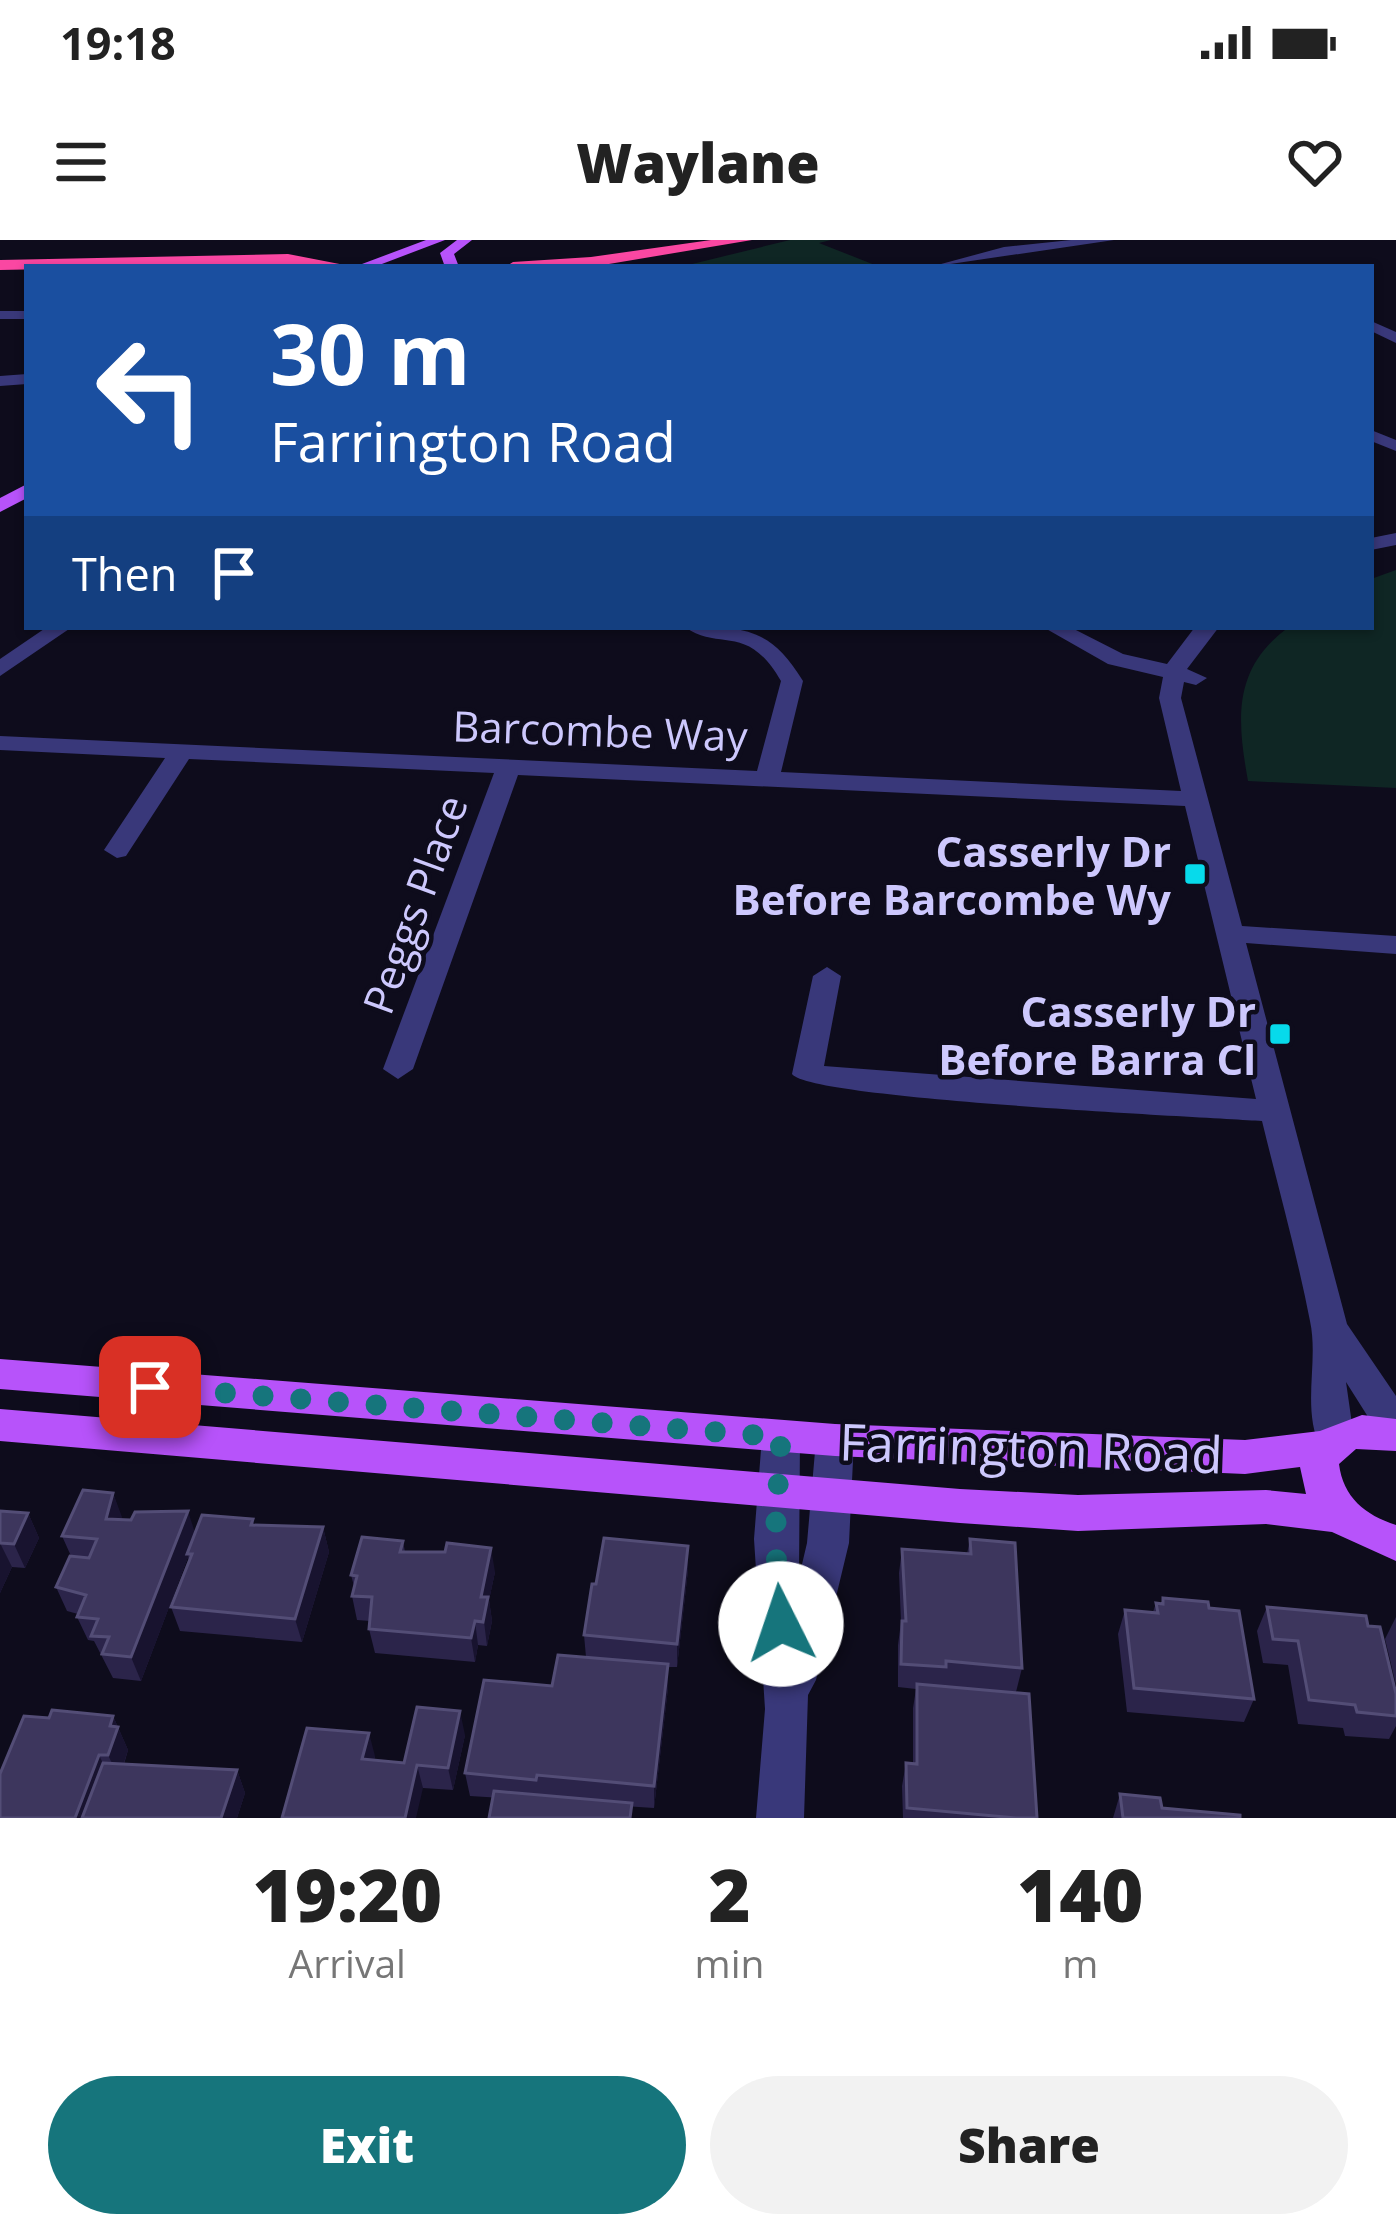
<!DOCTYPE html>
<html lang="en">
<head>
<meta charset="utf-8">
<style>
  :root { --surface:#fff; --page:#f2f2f2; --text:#222; --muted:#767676; --accent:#16757c }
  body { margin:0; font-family:"Open Sans",sans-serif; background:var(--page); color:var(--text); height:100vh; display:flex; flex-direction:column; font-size:45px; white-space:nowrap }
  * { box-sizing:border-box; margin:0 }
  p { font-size:39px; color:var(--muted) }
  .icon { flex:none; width:66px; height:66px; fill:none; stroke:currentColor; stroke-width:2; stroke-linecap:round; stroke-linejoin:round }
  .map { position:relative; height:1578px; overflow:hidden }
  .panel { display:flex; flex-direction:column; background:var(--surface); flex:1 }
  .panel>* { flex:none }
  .banner { position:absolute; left:24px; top:24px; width:1350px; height:366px; border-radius:0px; box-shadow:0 3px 9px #0004; background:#1a4fa0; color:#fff; overflow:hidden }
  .pin { position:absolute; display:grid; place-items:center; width:102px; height:102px; color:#fff; margin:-51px; border-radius:24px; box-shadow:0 6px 18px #0006 }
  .me { position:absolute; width:132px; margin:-66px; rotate:356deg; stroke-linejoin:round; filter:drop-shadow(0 0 9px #0008) }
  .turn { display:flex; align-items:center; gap:42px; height:252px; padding:0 48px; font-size:54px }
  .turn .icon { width:156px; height:156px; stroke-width:2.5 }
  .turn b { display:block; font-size:84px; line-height:102px }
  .then { display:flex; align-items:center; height:114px; padding:0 48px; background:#0003; gap:24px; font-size:45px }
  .eta { display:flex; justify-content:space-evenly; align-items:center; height:204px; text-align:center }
  .eta b { font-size:72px; font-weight:800; line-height:84px }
  .button { display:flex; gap:24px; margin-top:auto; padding:24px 48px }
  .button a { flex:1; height:138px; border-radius:72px; background:var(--accent); color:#fff; font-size:48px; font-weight:800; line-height:138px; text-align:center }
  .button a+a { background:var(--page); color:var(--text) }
  .status { display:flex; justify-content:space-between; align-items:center; height:84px; padding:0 60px; background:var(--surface); direction:ltr }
  .status svg { height:33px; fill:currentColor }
  header { display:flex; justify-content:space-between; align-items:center; height:156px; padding:0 48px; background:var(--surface); font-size:54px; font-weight:800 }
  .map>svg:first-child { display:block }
  .green { fill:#0f2624 }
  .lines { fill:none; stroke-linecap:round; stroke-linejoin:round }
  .minor { fill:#39387a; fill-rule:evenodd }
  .major { fill:#b753fa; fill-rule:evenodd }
  .highway { fill:#fa47a2; fill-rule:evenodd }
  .wall { fill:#2b244a }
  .shaded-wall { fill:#18132f }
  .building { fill:#3d365d; stroke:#534d76; stroke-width:3 }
  .route { stroke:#16757c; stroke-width:21; stroke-dasharray:0 37.8 }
  .poi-dot { fill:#07daeb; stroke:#0e0c1c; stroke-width:4.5 }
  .labels { text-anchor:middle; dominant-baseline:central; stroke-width:9; stroke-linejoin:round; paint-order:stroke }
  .street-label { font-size:42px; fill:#cdc8fd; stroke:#0e0c1c }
  .poi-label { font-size:42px; font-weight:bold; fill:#cdc8fd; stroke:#0e0c1c; text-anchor:end }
  .near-street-label { font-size:51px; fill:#cdc8fd; stroke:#0e0c1c }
</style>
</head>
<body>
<div class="status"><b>19:18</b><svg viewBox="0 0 49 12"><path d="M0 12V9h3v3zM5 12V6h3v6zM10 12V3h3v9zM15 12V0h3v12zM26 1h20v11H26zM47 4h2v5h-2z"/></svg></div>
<header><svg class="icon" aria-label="menu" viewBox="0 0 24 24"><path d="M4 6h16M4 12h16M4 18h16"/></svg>Waylane<svg class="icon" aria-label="heart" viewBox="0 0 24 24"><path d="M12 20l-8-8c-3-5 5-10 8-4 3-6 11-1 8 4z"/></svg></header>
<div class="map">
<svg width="1396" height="1578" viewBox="0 0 1396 1578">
  <rect width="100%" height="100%" fill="#0e0c1c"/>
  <path class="green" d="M790,0H831L819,3L880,27H680Z
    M1396,330V548L1248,541C1237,480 1232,428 1289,387H1371V339Z"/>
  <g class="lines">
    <path class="minor" d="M1071,0H1114L930,27L1004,7Z
      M0,71H27V79H0Z
      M1371,81L1396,92V103L1371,91Z
      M27,134V144L0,146V136Z
      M1371,190L1396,200V211L1371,201Z
      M1396,293V305L1371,310V298Z
      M47,387H72L0,436V419Z
      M685,387C744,387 770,387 803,441L781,532L1181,551L1159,458L1163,437L1108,424L1043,387H1070L1123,414L1167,424L1195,387H1219L1187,429L1207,438L1196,445L1184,442L1181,458L1242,686L1396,696V714L1246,703L1347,1084L1396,1156V1204L1382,1199L1346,1142L1354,1198L1349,1209L1335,1214L1321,1209C1301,1168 1319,1123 1310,1081C1297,1014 1278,947 1262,881C1204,877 809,859 792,834L813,736L827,727L841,736L824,826L1256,859L1185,566L518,535L413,829L398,839L383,829L494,533L189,519L126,616L117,618L104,610L165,518L0,510V496L757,531L781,441C747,382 720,412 685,387Z
      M781,1181L795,1186L800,1197L799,1337L807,1303L816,1200L821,1189L835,1184L849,1189L854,1200L849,1303L816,1440L808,1455L804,1578H756L765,1469L754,1299L762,1197L767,1186Z"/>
    <path class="major" d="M426,0H445L374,27H354Z
      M457,0H472L454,14L459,27H445L440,13Z
      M27,244V258L0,272V258Z
      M0,1119L835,1184L1245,1200L1320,1191L1362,1175L1396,1179V1211L1356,1209L1339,1224C1343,1257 1365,1275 1396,1285V1321L1332,1292L1266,1284L1078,1291L960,1283L0,1201V1169L960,1249L1078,1255L1266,1250L1306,1254L1300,1227L1245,1234L835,1216L0,1149Z"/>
    <path class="highway" d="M711,0H752L591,27H505L513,22L591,17Z
      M288,14L355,27L288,24L0,30V20Z"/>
  </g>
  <path class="wall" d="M113,1253L122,1280L195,1293L253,1279L254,1285L323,1287L329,1312L302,1402L180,1391L171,1367L189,1320L188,1317L141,1441L113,1438L94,1401L88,1400L77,1377L78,1374L67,1371L56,1347L71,1316L62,1296Z
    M0,1271L28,1273L39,1298L25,1328L12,1327L0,1353Z
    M970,1299L1022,1428L1016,1452L943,1447L1037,1578H903L902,1546L906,1523L913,1524V1468L916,1449L898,1447V1405L901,1382L899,1333L902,1309L967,1314Z
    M403,1301L405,1312L495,1332L489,1360L492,1381L487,1406L478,1405L475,1422L375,1413L369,1389L370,1381L357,1380L352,1356L354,1346L351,1335Z
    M688,1306V1330L677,1427H668V1448L654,1568L470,1556L465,1533L552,1446L586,1417L584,1395L596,1344Z
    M1163,1358L1209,1368L1254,1459L1244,1482L1127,1472L1118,1394L1125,1370L1153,1372L1156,1363L1161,1364Z
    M1267,1367L1368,1386L1396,1454V1486L1389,1499L1345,1496L1343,1488L1298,1484L1288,1425L1263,1423L1257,1391Z
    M1396,1377V1445L1385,1399Z
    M113,1476L128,1510L124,1524L237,1530L245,1553L237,1578H0L49,1478Z
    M465,1495L453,1550L423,1548L282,1578L375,1516L374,1520L404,1523Z
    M1120,1554L1162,1568L1240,1578H1113Z"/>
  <path class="shaded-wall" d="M113,1253L122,1277L115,1303L106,1279Z
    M188,1271L196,1296L141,1441L131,1417Z
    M28,1273L39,1298L25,1328L14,1304Z
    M323,1287L329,1312L302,1402L295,1379Z
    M0,1303L12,1327L0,1353Z
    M688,1306V1330L677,1427V1404Z
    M491,1308L495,1332L489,1360L492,1381L487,1406L481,1357Z
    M475,1381L478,1405L475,1422L471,1398Z
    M668,1424V1448L654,1568V1546Z
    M460,1471L465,1495L453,1550L448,1528Z
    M113,1476L128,1510L119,1538L108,1515L110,1486Z
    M369,1493L375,1516L369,1541L362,1519Z
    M99,1515L110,1538L95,1578H75Z
    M417,1525L423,1548L416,1578H405Z
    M237,1530L245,1553L237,1578H221Z"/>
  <path class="building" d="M83,1250L113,1253L106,1279L131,1280L135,1272L188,1271L131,1417L102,1414L109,1397L91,1396L98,1379L77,1377L86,1355L56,1347L70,1316L89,1318L97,1299L62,1296Z
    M0,1271L28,1273L14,1304L0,1303Z
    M202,1275L253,1279L251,1285L323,1287L295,1379L171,1367L192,1314H187Z
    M362,1297L403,1301L400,1312H445L447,1303L491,1308L481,1357H488L483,1382L475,1381L471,1398L369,1389L372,1357L352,1356L357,1336L351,1335Z
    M604,1298L688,1306L677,1404L584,1395L592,1344H596Z
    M970,1299L1015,1303L1022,1428L946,1421V1427L901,1424L902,1381H906L902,1309L971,1314Z
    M1163,1358L1208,1362L1209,1368L1239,1371L1254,1459L1134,1448L1125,1370L1158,1373L1156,1363L1163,1364Z
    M1267,1367L1366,1376L1368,1386L1380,1387L1396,1454V1476L1357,1472L1355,1465L1309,1460L1298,1401L1273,1399Z
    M558,1415L668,1424L654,1546L537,1535L536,1540L465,1533L484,1440L552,1446Z
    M917,1444L1029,1454L1037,1578H1016L907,1568L906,1523L917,1524Z
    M417,1467L460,1471L448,1528L417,1525L405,1578H282L307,1488L369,1493L362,1519L404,1523Z
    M52,1470L113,1476L110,1486L118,1487L108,1515H99L75,1578H0V1534L24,1476L49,1478Z
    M103,1523L237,1530L221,1578H82Z
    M494,1551L632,1563L630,1578H489Z
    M1120,1554L1160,1558L1162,1568L1240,1575V1578H1123Z"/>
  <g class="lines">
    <path class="route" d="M150,1147L781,1197L775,1299L781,1384"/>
  </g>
  <g class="poi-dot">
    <rect x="1183" y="622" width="24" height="24" rx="6"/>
    <rect x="1268" y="782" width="24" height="24" rx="6"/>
  </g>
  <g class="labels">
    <g class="street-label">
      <text transform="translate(600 490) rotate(2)">Barcombe Way</text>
      <text transform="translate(414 664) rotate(-70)">Peggs Place</text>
    </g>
    <g class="poi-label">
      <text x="1171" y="610">Casserly Dr<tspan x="1171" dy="48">Before Barcombe Wy</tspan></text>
      <text x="1256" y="770">Casserly Dr<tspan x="1256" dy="48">Before Barra Cl</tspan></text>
    </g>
    <g class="near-street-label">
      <text transform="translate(1031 1207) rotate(2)">Farrington Road</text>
    </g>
  </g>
</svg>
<div class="pin" style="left:150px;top:1147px;background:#d93025"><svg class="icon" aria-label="arrive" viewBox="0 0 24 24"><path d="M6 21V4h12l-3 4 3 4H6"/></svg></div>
<svg class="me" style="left:781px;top:1384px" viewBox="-20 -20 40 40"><circle r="19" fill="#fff"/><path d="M0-13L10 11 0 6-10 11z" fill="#16757c"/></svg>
<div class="banner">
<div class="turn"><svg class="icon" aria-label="left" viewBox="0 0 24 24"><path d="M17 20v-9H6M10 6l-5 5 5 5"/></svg><div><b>30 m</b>Farrington Road</div></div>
<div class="then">Then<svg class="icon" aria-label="arrive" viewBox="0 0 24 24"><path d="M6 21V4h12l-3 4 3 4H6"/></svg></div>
</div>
</div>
<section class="panel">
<div class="eta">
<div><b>19:20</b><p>Arrival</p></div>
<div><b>2</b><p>min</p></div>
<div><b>140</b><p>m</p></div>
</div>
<div class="button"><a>Exit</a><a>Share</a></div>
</section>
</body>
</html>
